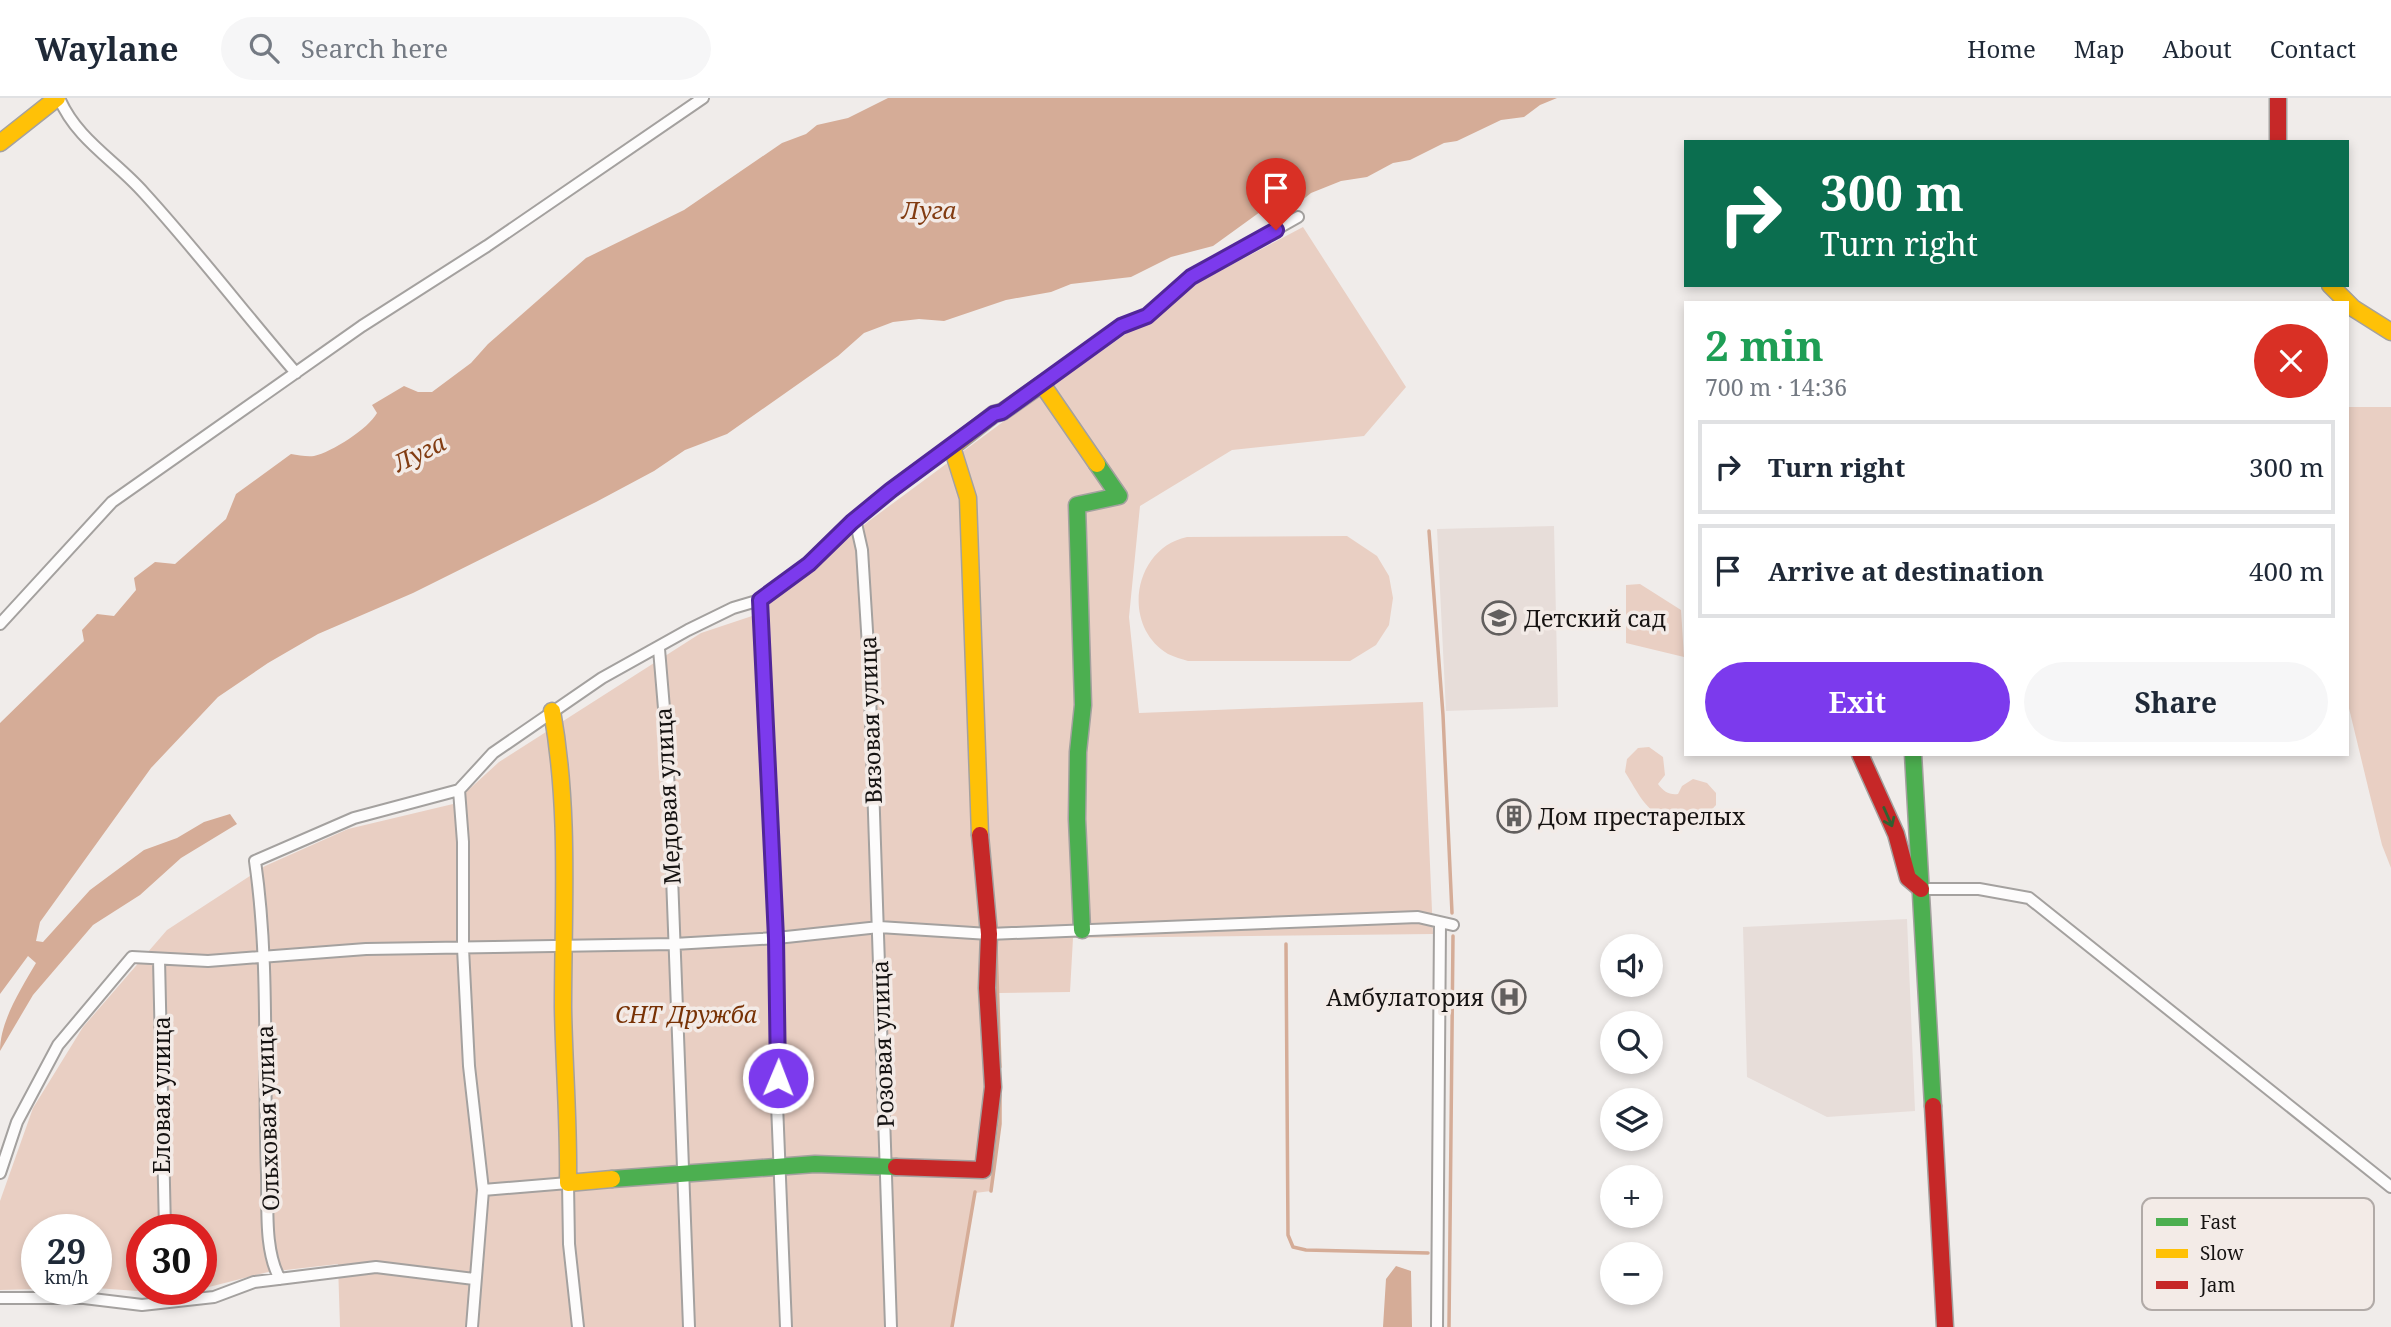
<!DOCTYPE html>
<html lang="en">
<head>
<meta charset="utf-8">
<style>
  :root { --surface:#fff; --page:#f6f6f7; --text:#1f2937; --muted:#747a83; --line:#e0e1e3; --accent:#7c3aed }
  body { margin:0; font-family:"Noto Serif",serif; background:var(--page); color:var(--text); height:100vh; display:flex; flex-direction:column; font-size:26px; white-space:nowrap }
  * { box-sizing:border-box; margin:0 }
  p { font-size:23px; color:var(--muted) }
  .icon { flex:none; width:38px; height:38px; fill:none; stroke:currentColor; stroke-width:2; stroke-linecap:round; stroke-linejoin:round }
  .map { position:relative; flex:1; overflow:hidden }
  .details { position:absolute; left:1684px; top:203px; width:665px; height:455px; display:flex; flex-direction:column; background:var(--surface); border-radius:0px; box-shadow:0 4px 10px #0003 }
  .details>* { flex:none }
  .guide { position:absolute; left:1684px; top:42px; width:665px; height:147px; border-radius:0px; box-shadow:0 4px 10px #0003; background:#0b6e4f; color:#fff; overflow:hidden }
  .buttons { position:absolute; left:1600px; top:836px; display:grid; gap:14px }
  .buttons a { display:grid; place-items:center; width:63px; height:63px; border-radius:50%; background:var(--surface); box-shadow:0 4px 10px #0003; font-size:35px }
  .speed { position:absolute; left:21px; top:1116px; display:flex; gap:14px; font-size:35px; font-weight:700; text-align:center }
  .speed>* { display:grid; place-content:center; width:91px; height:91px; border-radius:50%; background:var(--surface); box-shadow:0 4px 10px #0003; line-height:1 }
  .speed small { font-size:18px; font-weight:400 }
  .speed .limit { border:10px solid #d22; background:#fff; color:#111 }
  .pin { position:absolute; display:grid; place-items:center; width:60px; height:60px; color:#fff; margin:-72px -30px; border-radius:50% 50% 50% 0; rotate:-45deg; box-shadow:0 0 7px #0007 }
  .pin .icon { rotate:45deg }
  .me { position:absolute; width:77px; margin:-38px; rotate:1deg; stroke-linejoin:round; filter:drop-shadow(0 0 5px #0008) }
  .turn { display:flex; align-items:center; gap:24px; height:147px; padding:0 21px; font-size:32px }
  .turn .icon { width:91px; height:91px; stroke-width:2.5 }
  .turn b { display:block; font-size:49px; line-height:60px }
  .round { display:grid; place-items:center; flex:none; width:74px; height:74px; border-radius:37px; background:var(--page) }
  .headline { display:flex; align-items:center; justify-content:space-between; height:119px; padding:0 21px }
  h1 { font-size:42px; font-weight:700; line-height:52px; color:#1e9e55 }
  .button { display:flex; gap:14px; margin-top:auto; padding:14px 21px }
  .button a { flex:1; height:80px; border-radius:42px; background:var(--accent); color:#fff; font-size:28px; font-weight:700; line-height:80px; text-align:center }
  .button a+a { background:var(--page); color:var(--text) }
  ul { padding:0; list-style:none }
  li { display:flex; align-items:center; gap:21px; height:94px; margin:0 14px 10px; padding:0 7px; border:4px solid var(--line); border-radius:0px }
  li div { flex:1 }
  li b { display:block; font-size:26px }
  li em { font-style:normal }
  header { display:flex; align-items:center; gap:42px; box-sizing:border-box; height:98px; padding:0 35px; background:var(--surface); border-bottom:2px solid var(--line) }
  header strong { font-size:33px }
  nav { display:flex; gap:38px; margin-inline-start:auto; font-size:24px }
  .search { width:490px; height:63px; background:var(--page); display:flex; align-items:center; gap:18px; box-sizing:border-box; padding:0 24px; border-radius:38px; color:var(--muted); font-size:26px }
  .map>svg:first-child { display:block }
  .built { fill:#e7ddd9 }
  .green { fill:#e9cfc3 }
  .water { fill:#d5ac97 }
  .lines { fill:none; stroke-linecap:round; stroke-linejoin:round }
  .stream { stroke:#d5ac97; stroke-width:3.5 }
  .street-casing { stroke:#a4a19f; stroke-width:14 }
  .fast-casing { stroke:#a4a19f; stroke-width:19 }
  .slow-casing { stroke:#a4a19f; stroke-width:19 }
  .jam-casing { stroke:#a4a19f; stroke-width:19 }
  .street { stroke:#fdfcfc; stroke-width:10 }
  .fast { stroke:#4caf50; stroke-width:16 }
  .slow { stroke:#ffc107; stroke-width:16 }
  .jam { stroke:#c62828; stroke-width:16 }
  .oneway { stroke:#316131 }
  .route-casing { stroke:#51269a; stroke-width:18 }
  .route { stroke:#7c3aed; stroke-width:12 }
  .labels { text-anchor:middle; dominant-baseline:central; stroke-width:7; stroke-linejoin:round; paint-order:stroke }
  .poi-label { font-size:23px; fill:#161312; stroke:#f3ebe7; text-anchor:start }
  .street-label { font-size:23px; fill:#161312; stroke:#f3ebe7 }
  .park-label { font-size:23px; font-style:italic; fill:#783205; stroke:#f3ebe7 }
  .water-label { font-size:24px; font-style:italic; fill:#823c12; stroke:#f3ebe7 }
  .key { fill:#f3ebe7; stroke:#b1aaa7; stroke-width:2 }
  .key-label { font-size:19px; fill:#161312 }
</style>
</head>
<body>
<header>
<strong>Waylane</strong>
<div class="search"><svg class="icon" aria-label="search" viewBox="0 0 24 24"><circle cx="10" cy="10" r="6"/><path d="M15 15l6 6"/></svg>Search here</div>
<nav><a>Home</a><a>Map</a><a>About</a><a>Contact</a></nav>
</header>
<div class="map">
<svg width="2391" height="1229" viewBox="0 0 2391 1229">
  <rect width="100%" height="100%" fill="#f0ecea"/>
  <path class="built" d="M1554,428L1558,609L1446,613L1437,431Z
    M1907,821L1915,1013L1827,1019L1747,979L1743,829Z"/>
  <path class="green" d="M1303,129L1406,289L1364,338L1232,352L1140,408L1129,519L1139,615L1423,604L1433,836L1073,840L1070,894L999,895L1000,1026L991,1093L975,1095L952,1229H340L338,1166L268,1174L201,1191V1132H142V1192H193L165,1195L96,1190V1132H37V1191L0,1192V1103L33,1010L83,929L167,832L265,768L348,731L453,706L499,664L701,535L755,517L869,423L1042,295L1201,183Z
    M2347,309H2391V770L2382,747L2347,602Z
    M1347,438L1377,458L1389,478L1393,500L1389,527L1376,547L1350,563H1188C1182,561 1174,559 1168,556C1120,527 1134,450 1187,439Z
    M1640,486L1681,512L1684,559L1626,545V487Z
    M1649,649L1663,659L1665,677L1658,686C1664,694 1669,697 1678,696L1682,688L1693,681L1707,685L1716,695V707L1706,718L1694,722C1679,715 1675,719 1661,717C1646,714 1633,686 1625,674L1627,661L1638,650Z"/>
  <path class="water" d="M888,0H1557L1540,7L1524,19L1501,22L1457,43L1444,45L1410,62L1393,65L1367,79L1341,83L1311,95L1295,108L1287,106L1260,114L1213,148L1171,159L1131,179L1071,186L1051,194L1006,202L944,223L919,221L893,224L864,235L838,258L727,336L685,352L654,373L596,404L413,495L318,536L268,565L218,599L151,670L40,824L36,843L43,844L90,792L144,752L177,740L204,724L230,716L237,726L181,760L140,797L93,827L33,897L0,953C0,923 21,891 36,865L28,858L0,896V625L84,543L82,532L97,516L114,518L136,492L134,480L155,464L175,466L226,421L236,396L291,356C298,357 307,359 314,358C332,354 368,331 377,315L372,307L404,288L418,294H432L471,265L488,246L586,160L684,112L782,45L806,36L817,27L848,20Z
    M1396,1168L1411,1173L1412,1229H1383L1386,1181Z"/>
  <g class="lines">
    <path class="stream" d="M1429,433L1443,617L1452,815
      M1286,846L1288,1137L1293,1149L1306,1152L1428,1155
      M996,847L1000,969
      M991,1093L1000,1026V997
      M952,1229L975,1094
      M1449,1229L1453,838"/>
    <defs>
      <path id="street" d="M59,0C77,42 115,62 144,95C197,153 245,216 296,275
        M1042,286L1121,228L1147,218L1191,179L1298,119
        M855,421L862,452L869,565L891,1229
        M0,526L112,404L362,228L487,148L703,0
        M659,551L667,646L689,1229
        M459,692L463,744V850L469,968L483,1092L472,1229
        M1921,791H1979L2029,800L2391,1089
        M159,861L165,1132
        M0,1075L17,1024L58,947L132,859L208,863L366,851L674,846L777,840L879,829L989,836L1418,819L1453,827
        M483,1092L568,1085L569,1146L578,1229
        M280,1181C264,1153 268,1109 267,1077C263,973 270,866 255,763L354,720L459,692L493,655L602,580L688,532L733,510L760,502
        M0,1200H84L142,1207L214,1199L254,1184L376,1169L474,1181
        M786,1229L777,1006V840L760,502L809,466L852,424L891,392L952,349
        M1437,1229L1440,825"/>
      <path id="fast" d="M1913,656L1933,1008
        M1082,832L1077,721L1078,654L1083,607L1077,407L1119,398L1097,366
        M612,1081L815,1066L896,1069"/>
      <path id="slow" d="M0,45L57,0
        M2330,187L2353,210L2391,234
        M552,613C570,713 563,809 563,910C564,968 569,1026 568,1085L612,1081
        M980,737L968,400L952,349L994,316L1002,314L1042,286L1097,366"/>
      <path id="jam" d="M2278,0V44
        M1860,656L1896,736L1908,780L1921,791
        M1933,1008L1945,1229
        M896,1069L983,1072L993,989L987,890L989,836L980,737"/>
    </defs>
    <use href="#street" class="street-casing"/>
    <use href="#fast" class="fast-casing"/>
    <use href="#slow" class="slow-casing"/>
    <use href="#jam" class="jam-casing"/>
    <use href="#street" class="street"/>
    <use href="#fast" class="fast"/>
    <use href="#slow" class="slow"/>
    <use href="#jam" class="jam"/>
  </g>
  <defs><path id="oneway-shaft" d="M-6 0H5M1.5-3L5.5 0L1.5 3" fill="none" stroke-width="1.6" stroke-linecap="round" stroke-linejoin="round" transform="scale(1.75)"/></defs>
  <use class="oneway" href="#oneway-shaft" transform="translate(1888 719) rotate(66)"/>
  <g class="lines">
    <defs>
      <path id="route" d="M778,980L776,840L760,502L809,466L852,424L891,392L994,316L1002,314L1121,228L1147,218L1191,179L1276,132"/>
    </defs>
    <use href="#route" class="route-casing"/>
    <use href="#route" class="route"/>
  </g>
  <defs>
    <symbol id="school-ring" viewBox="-11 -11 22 22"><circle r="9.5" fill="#f3ebe7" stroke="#625f5e" stroke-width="1.5"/><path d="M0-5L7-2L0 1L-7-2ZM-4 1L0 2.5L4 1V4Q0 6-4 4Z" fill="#625f5e"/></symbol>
    <symbol id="building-ring" viewBox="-11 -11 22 22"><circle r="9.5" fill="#f3ebe7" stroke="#625f5e" stroke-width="1.5"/><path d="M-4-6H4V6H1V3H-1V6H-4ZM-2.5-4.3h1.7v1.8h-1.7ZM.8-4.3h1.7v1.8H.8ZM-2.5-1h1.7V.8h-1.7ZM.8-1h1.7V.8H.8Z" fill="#625f5e"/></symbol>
    <symbol id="hospital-ring" viewBox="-11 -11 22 22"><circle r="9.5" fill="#f3ebe7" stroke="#625f5e" stroke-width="1.5"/><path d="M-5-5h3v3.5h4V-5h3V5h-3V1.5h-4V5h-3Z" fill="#625f5e"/></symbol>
  </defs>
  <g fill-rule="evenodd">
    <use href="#school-ring" x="1480" y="501" width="38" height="38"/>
    <use href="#building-ring" x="1495" y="699" width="38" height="38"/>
    <use href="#hospital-ring" x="1490" y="880" width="38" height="38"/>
  </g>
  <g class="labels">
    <g class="poi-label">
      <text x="1524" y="520">Детский сад</text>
      <text x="1538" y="718">Дом престарелых</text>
      <text x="1484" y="899" text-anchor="end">Амбулатория</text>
    </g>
    <g class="street-label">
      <text transform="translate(870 622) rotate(-92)">Вязовая улица</text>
      <text transform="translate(667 698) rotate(-93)">Медовая улица</text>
      <text transform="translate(882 946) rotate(-92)">Розовая улица</text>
      <text transform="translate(161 997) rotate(-90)">Еловая улица</text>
      <text transform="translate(267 1020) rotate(-92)">Ольховая улица</text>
    </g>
    <g class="park-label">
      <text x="686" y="916">СНТ Дружба</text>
    </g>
    <g class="water-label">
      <text x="929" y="111">Луга</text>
      <text transform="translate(419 354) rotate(-26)">Луга</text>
    </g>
  </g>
  <rect x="2142" y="1100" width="232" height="112" rx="10" class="key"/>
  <rect x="2156" y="1120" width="32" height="8" fill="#4caf50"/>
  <rect x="2156" y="1151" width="32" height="9" fill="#ffc107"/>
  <rect x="2156" y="1183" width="32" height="8" fill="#c62828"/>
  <g class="key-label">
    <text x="2200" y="1131">Fast</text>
    <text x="2200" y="1162">Slow</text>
    <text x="2200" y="1194">Jam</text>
  </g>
</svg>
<div class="buttons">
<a><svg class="icon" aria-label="sound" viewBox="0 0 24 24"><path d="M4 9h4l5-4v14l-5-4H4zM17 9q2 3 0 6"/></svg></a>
<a><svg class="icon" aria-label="search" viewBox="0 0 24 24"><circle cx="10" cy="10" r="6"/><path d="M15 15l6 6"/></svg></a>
<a><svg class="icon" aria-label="layers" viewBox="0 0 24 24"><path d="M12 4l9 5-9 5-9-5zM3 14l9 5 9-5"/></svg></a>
<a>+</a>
<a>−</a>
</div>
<div class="speed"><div>29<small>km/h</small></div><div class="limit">30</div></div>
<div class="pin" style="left:1276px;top:132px;background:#d93025"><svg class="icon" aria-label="arrive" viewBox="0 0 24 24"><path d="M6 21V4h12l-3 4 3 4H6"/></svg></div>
<svg class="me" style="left:778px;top:980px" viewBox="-20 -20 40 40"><circle r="17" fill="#7c3aed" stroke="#fff" stroke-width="3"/><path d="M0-11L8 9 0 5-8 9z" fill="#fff"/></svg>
<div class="guide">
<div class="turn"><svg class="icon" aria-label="right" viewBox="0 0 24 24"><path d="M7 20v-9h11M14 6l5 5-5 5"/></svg><div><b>300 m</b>Turn right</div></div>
</div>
<section class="details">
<div class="headline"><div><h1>2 min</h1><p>700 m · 14:36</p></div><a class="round" style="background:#d93025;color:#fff"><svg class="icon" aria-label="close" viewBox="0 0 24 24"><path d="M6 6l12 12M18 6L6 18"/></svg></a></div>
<ul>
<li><svg class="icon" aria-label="right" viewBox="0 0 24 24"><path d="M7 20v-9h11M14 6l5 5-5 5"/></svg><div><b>Turn right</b></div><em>300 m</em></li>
<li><svg class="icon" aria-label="arrive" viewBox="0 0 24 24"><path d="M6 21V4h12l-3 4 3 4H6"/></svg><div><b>Arrive at destination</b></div><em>400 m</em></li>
</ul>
<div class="button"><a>Exit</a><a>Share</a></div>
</section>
</div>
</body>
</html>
